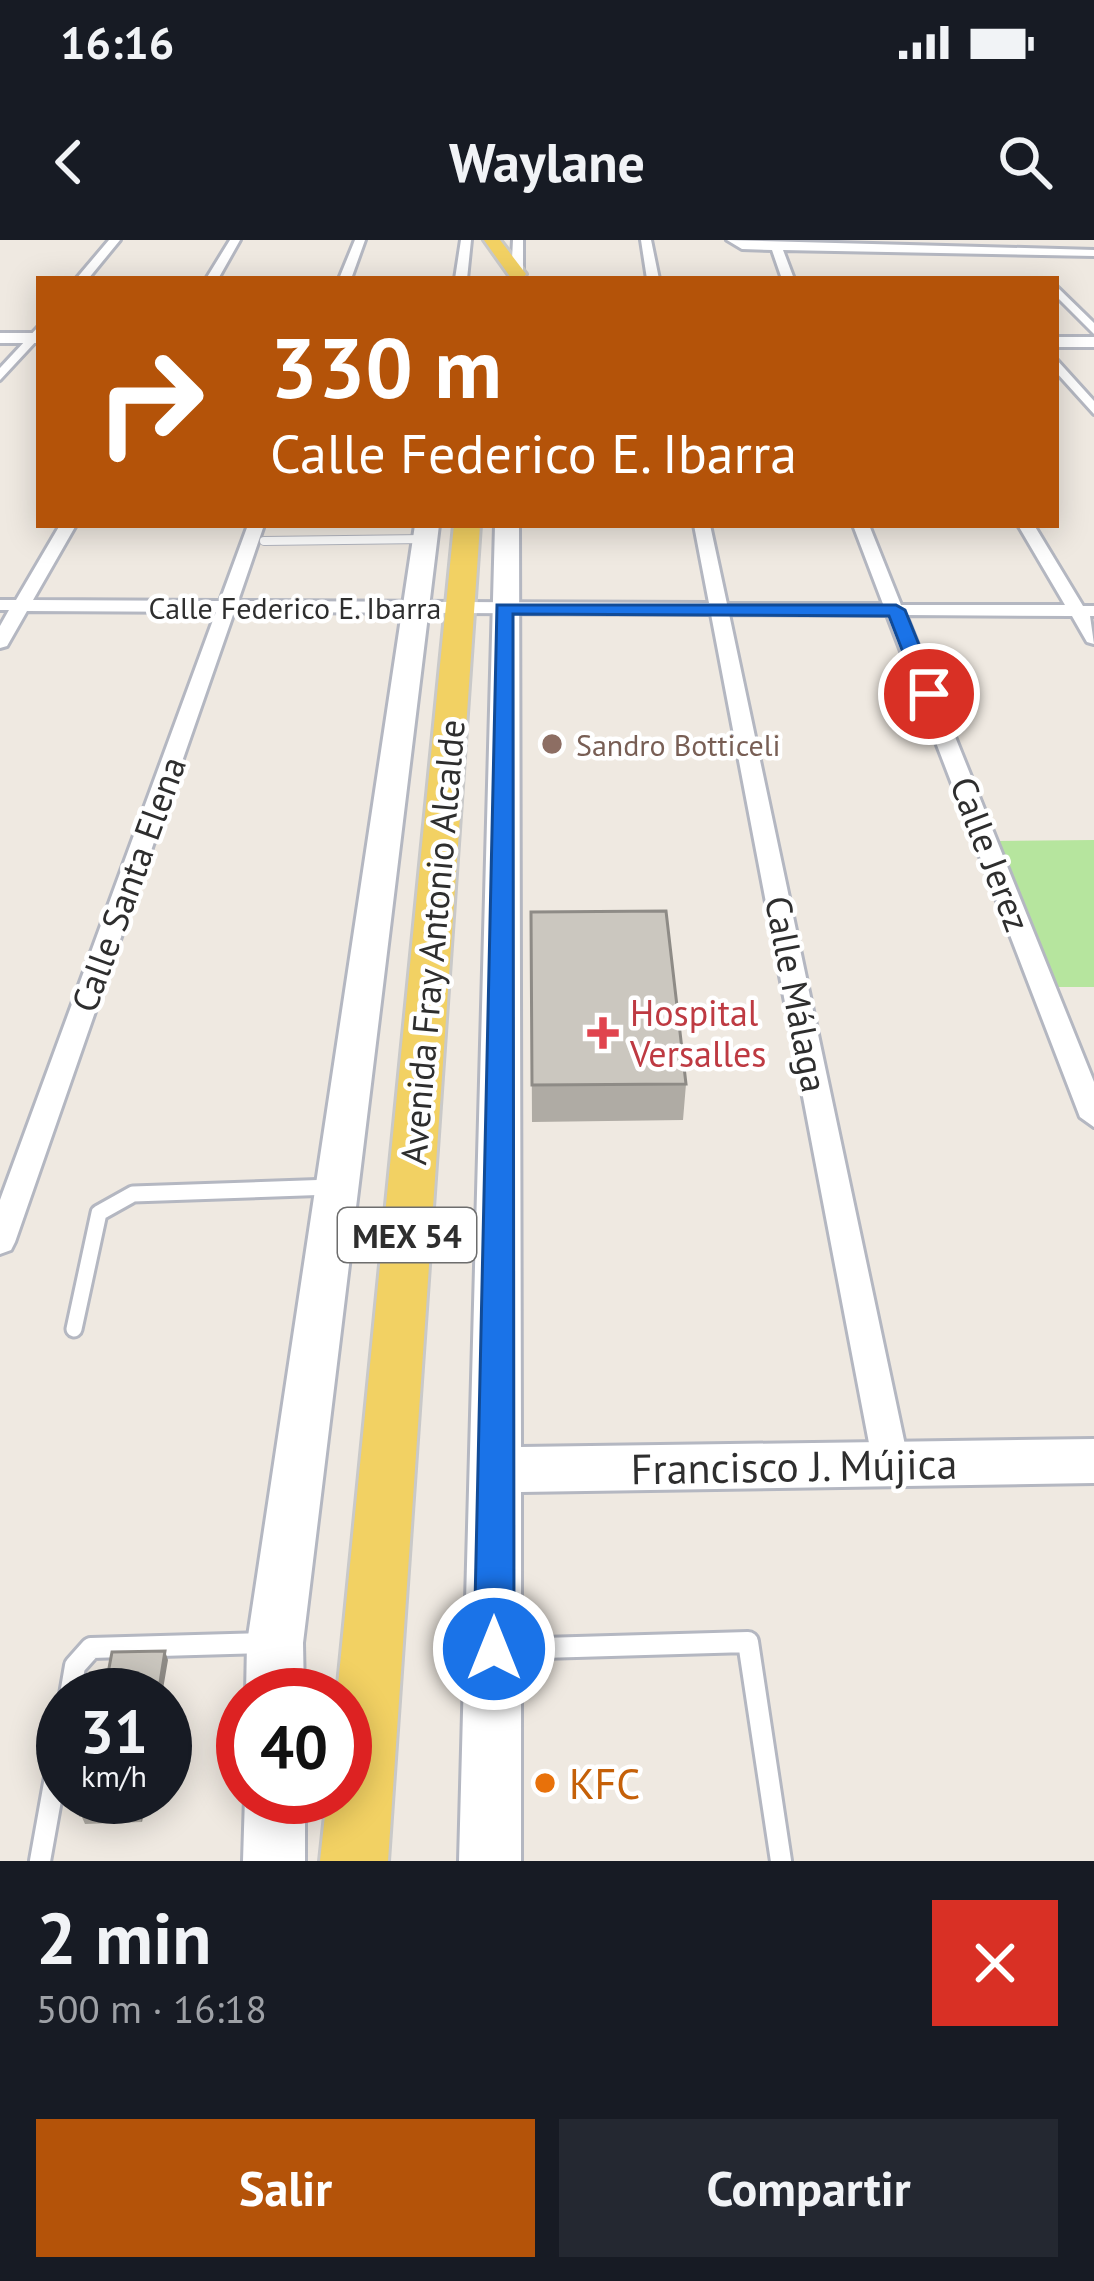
<!DOCTYPE html>
<html lang="es">
<head>
<meta charset="utf-8">
<style>
  :root { --surface:#171b24; --page:#242831; --text:#f1f3f6; --muted:#9ea1a6; --accent:#b45309 }
  body { margin:0; font-family:"PT Sans",sans-serif; background:var(--page); color:var(--text); height:100vh; display:flex; flex-direction:column; font-size:45px; white-space:nowrap }
  * { box-sizing:border-box; margin:0 }
  p { font-size:39px; color:var(--muted) }
  .icon { flex:none; width:66px; height:66px; fill:none; stroke:currentColor; stroke-width:2; stroke-linecap:round; stroke-linejoin:round }
  .map { position:relative; height:1621px; overflow:hidden }
  .details { display:flex; flex-direction:column; background:var(--surface); flex:1 }
  .details>* { flex:none }
  .hud { position:absolute; left:36px; top:36px; width:1023px; height:252px; border-radius:0px; box-shadow:0 6px 30px #0003; background:#b45309; color:#fff; overflow:hidden }
  .speed { position:absolute; left:36px; top:1428px; display:flex; gap:24px; font-size:60px; font-weight:700; text-align:center }
  .speed>* { display:grid; place-content:center; width:156px; height:156px; border-radius:50%; background:var(--surface); box-shadow:0 6px 30px #0003; line-height:1 }
  .speed small { font-size:30px; font-weight:400 }
  .speed .limit { border:18px solid #d22; background:#fff; color:#111 }
  .pin { position:absolute; display:grid; place-items:center; width:102px; height:102px; color:#fff; margin:-51px; border:6px solid #fff; border-radius:50%; box-shadow:0 3px 12px #0007 }
  .me { position:absolute; width:132px; margin:-66px; rotate:0deg; stroke-linejoin:round; filter:drop-shadow(0 0 9px #0008) }
  .turn { display:flex; align-items:center; gap:42px; height:252px; padding:0 36px; font-size:54px }
  .turn .icon { width:156px; height:156px; stroke-width:2.5 }
  .turn b { display:block; font-size:84px; line-height:102px }
  .round { display:grid; place-items:center; flex:none; width:126px; height:126px; border-radius:0px; background:var(--page) }
  .summary { display:flex; align-items:center; justify-content:space-between; height:204px; padding:0 36px }
  h1 { font-size:72px; font-weight:700; line-height:90px }
  .cta { display:flex; gap:24px; margin-top:auto; padding:24px 36px }
  .cta a { flex:1; height:138px; border-radius:0px; background:var(--accent); color:#fff; font-size:48px; font-weight:700; line-height:138px; text-align:center }
  .cta a+a { background:var(--page); color:var(--text) }
  .status { display:flex; justify-content:space-between; align-items:center; height:84px; padding:0 60px; background:var(--surface); direction:ltr }
  .status svg { height:33px; fill:currentColor }
  header { display:flex; justify-content:space-between; align-items:center; height:156px; padding:0 36px; background:var(--surface); font-size:54px; font-weight:700 }
  .map>svg:first-child { display:block }
  .green { fill:#b6e59e }
  .lines { fill:none; stroke-linecap:round; stroke-linejoin:round }
  .lane-far2-casing { stroke:#b4b7c1; stroke-width:10 }
  .lane-far1-casing { stroke:#b4b7c1; stroke-width:21 }
  .lane-casing { stroke:#b4b7c1; stroke-width:26 }
  .street-casing { stroke:#b4b7c1; stroke-width:6 }
  .secondary-casing { stroke:#b4b7c1; stroke-width:6 }
  .primary-casing { stroke:#c9c9c9; stroke-width:6 }
  .lane-far2 { stroke:#fff; stroke-width:8 }
  .lane-far1 { stroke:#fff; stroke-width:15 }
  .lane { stroke:#fff; stroke-width:20 }
  .street { fill:#fff; fill-rule:evenodd }
  .secondary { fill:#fff; fill-rule:evenodd }
  .primary { fill:#f2d163; fill-rule:evenodd }
  .wall { fill:#afaba4 }
  .shaded-wall { fill:#8e8b86 }
  .building { fill:#cbc7bf; stroke:#8e8b86; stroke-width:3 }
  .route { fill:#1a73e8; stroke:#114b97; stroke-width:3 }
  .education-dot { fill:#8d6e63; stroke:#fff; stroke-width:4.5 }
  .health-dot { fill:#e0444e; stroke:#fff; stroke-width:4.5 }
  .food-dot { fill:#e8710a; stroke:#fff; stroke-width:4.5 }
  .labels { text-anchor:middle; dominant-baseline:central; stroke-width:9; stroke-linejoin:round; paint-order:stroke }
  .far-street-label { font-size:30px; fill:#2e2e2e; stroke:#fff }
  .far-education-label { font-size:30px; fill:#785e54; stroke:#fff; text-anchor:start }
  .shield { fill:#fff; stroke:#6d6d6d; stroke-width:3 }
  .shield-label { font-size:33px; font-weight:bold; fill:#2e2e2e }
  .street-label { font-size:36px; fill:#2e2e2e; stroke:#fff }
  .health-label { font-size:36px; fill:#be3a42; stroke:#fff; text-anchor:start }
  .near-street-label { font-size:42px; fill:#2e2e2e; stroke:#fff }
  .near-food-label { font-size:42px; fill:#c56008; stroke:#fff; text-anchor:start }
</style>
</head>
<body>
<div class="status"><b>16:16</b><svg viewBox="0 0 49 12"><path d="M0 12V9h3v3zM5 12V6h3v6zM10 12V3h3v9zM15 12V0h3v12zM26 1h20v11H26zM47 4h2v5h-2z"/></svg></div>
<header><svg class="icon" aria-label="back" viewBox="0 0 24 24"><path d="M15 5l-7 7 7 7"/></svg>Waylane<svg class="icon" aria-label="search" viewBox="0 0 24 24"><circle cx="10" cy="10" r="6"/><path d="M15 15l6 6"/></svg></header>
<div class="map">
<svg width="1094" height="1621" viewBox="0 0 1094 1621">
  <rect width="100%" height="100%" fill="#efe9e1"/>
  <path class="green" d="M1094,600V747H1054L998,601Z"/>
  <g class="lines">
    <defs>
      <path id="lane-far2" d="M264,301L425,299"/>
      <path id="lane-far1" d="M74,1089L99,973L133,954L332,947"/>
      <path id="lane" d="M508,1409L748,1402L781,1621
        M70,1455L75,1426L91,1408L264,1403
        M40,1621L63,1493"/>
      <path id="street" d="M109,0H120L88,39H76Z
        M230,0H240L218,39H206Z
        M355,0H365L351,39H339Z
        M461,0H471L467,39H455Z
        M513,0H523V39H511Z
        M641,0H651L659,39H647Z
        M727,0L1094,10V16L783,10L794,39H782L772,10L742,9Z
        M1056,46L1094,83V94L1056,56Z
        M39,86V98L0,140V128Z
        M1056,119L1094,161V174L1056,132Z
        M60,285H76L33,360L220,361L248,285H264L238,361L709,363L694,285H710L727,364H883L853,285H869L901,365H1065L1018,285H1034L1083,366H1094V376H1090L1094,404L1087,402L1072,376L906,375L1094,842V887L1080,877L887,375L729,374L909,1224L904,1235L891,1239L878,1235L873,1224L711,374L234,372L15,1002L11,1010L0,1014V960L216,372L27,371L7,406L0,408V386L9,370H0V360H16Z"/>
      <path id="secondary" d="M0,93H39V103H0Z
        M1056,97H1094V107H1056Z
        M415,285H439L303,1403L304,1455H246L247,1403Z
        M495,285H519L521,1207L1094,1199V1243L521,1252V1621H459Z
        M245,1557H305V1621H243Z"/>
      <path id="primary" d="M484,0H500L526,34L523,38H511Z
        M454,285H480L388,1621H320L327,1557H345V1455H337Z"/>
    </defs>
    <use href="#lane-far2" class="lane-far2-casing"/>
    <use href="#lane-far1" class="lane-far1-casing"/>
    <use href="#lane" class="lane-casing"/>
    <use href="#street" class="street-casing"/>
    <use href="#secondary" class="secondary-casing"/>
    <use href="#primary" class="primary-casing"/>
    <use href="#lane-far2" class="lane-far2"/>
    <use href="#lane-far1" class="lane-far1"/>
    <use href="#lane" class="lane"/>
    <use href="#street" class="street"/>
    <use href="#secondary" class="secondary"/>
    <use href="#primary" class="primary"/>
  </g>
  <path class="wall" d="M531,672L686,844L683,880L532,882Z
    M84,1557H146L142,1582L85,1584L81,1575Z"/>
  <path class="shaded-wall" d="M165,1411L168,1420L162,1455H158Z
    M141,1557H146L142,1582L138,1573Z"/>
  <path class="building" d="M666,671L686,844L532,845L531,672Z
    M165,1411L158,1455H104L112,1412Z
    M84,1557H141L138,1573L81,1575Z"/>
  <path class="route" d="M497,365H896L905,370L939,454L929,460L919,454L889,376L513,374L514,1409L508,1422L494,1428L480,1422L474,1409Z"/>
  <circle class="education-dot" cx="552" cy="504" r="12"/>
  <path class="health-dot" d="M597 775h12v12h12v12h-12v12h-12v-12h-12v-12h12z"/>
  <circle class="food-dot" cx="545" cy="1543" r="12"/>
  <g class="labels">
    <g class="far-street-label">
      <text x="295" y="367">Calle Federico E. Ibarra</text>
    </g>
    <g class="far-education-label">
      <text x="576" y="504">Sandro Botticeli</text>
    </g>
    <rect class="shield" x="338" y="968" width="138" height="54" rx="9"/>
    <g class="shield-label">
      <text x="407" y="995">MEX 54</text>
    </g>
    <g class="street-label">
      <text transform="translate(991 614) rotate(69)">Calle Jerez</text>
      <text transform="translate(128 644) rotate(-70)">Calle Santa Elena</text>
      <text transform="translate(432 702) rotate(-85)">Avenida Fray Antonio Alcalde</text>
      <text transform="translate(797 754) rotate(79)">Calle Málaga</text>
    </g>
    <g class="health-label">
      <text x="630" y="772">Hospital<tspan x="630" dy="41">Versalles</tspan></text>
    </g>
    <g class="near-street-label">
      <text transform="translate(794 1226) rotate(-1)">Francisco J. Mújica</text>
    </g>
    <g class="near-food-label">
      <text x="569" y="1543">KFC</text>
    </g>
  </g>
</svg>
<div class="speed"><div>31<small>km/h</small></div><div class="limit">40</div></div>
<div class="pin" style="left:929px;top:454px;background:#d93025"><svg class="icon" aria-label="arrive" viewBox="0 0 24 24"><path d="M6 21V4h12l-3 4 3 4H6"/></svg></div>
<svg class="me" style="left:494px;top:1409px" viewBox="-20 -20 40 40"><circle r="17" fill="#1a73e8" stroke="#fff" stroke-width="3"/><path d="M0-11L8 9 0 5-8 9z" fill="#fff"/></svg>
<div class="hud">
<div class="turn"><svg class="icon" aria-label="right" viewBox="0 0 24 24"><path d="M7 20v-9h11M14 6l5 5-5 5"/></svg><div><b>330 m</b>Calle Federico E. Ibarra</div></div>
</div>
</div>
<section class="details">
<div class="summary"><div><h1>2 min</h1><p>500 m · 16:18</p></div><a class="round" style="background:#d93025;color:#fff"><svg class="icon" aria-label="close" viewBox="0 0 24 24"><path d="M6 6l12 12M18 6L6 18"/></svg></a></div>
<div class="cta"><a>Salir</a><a>Compartir</a></div>
</section>
</body>
</html>
